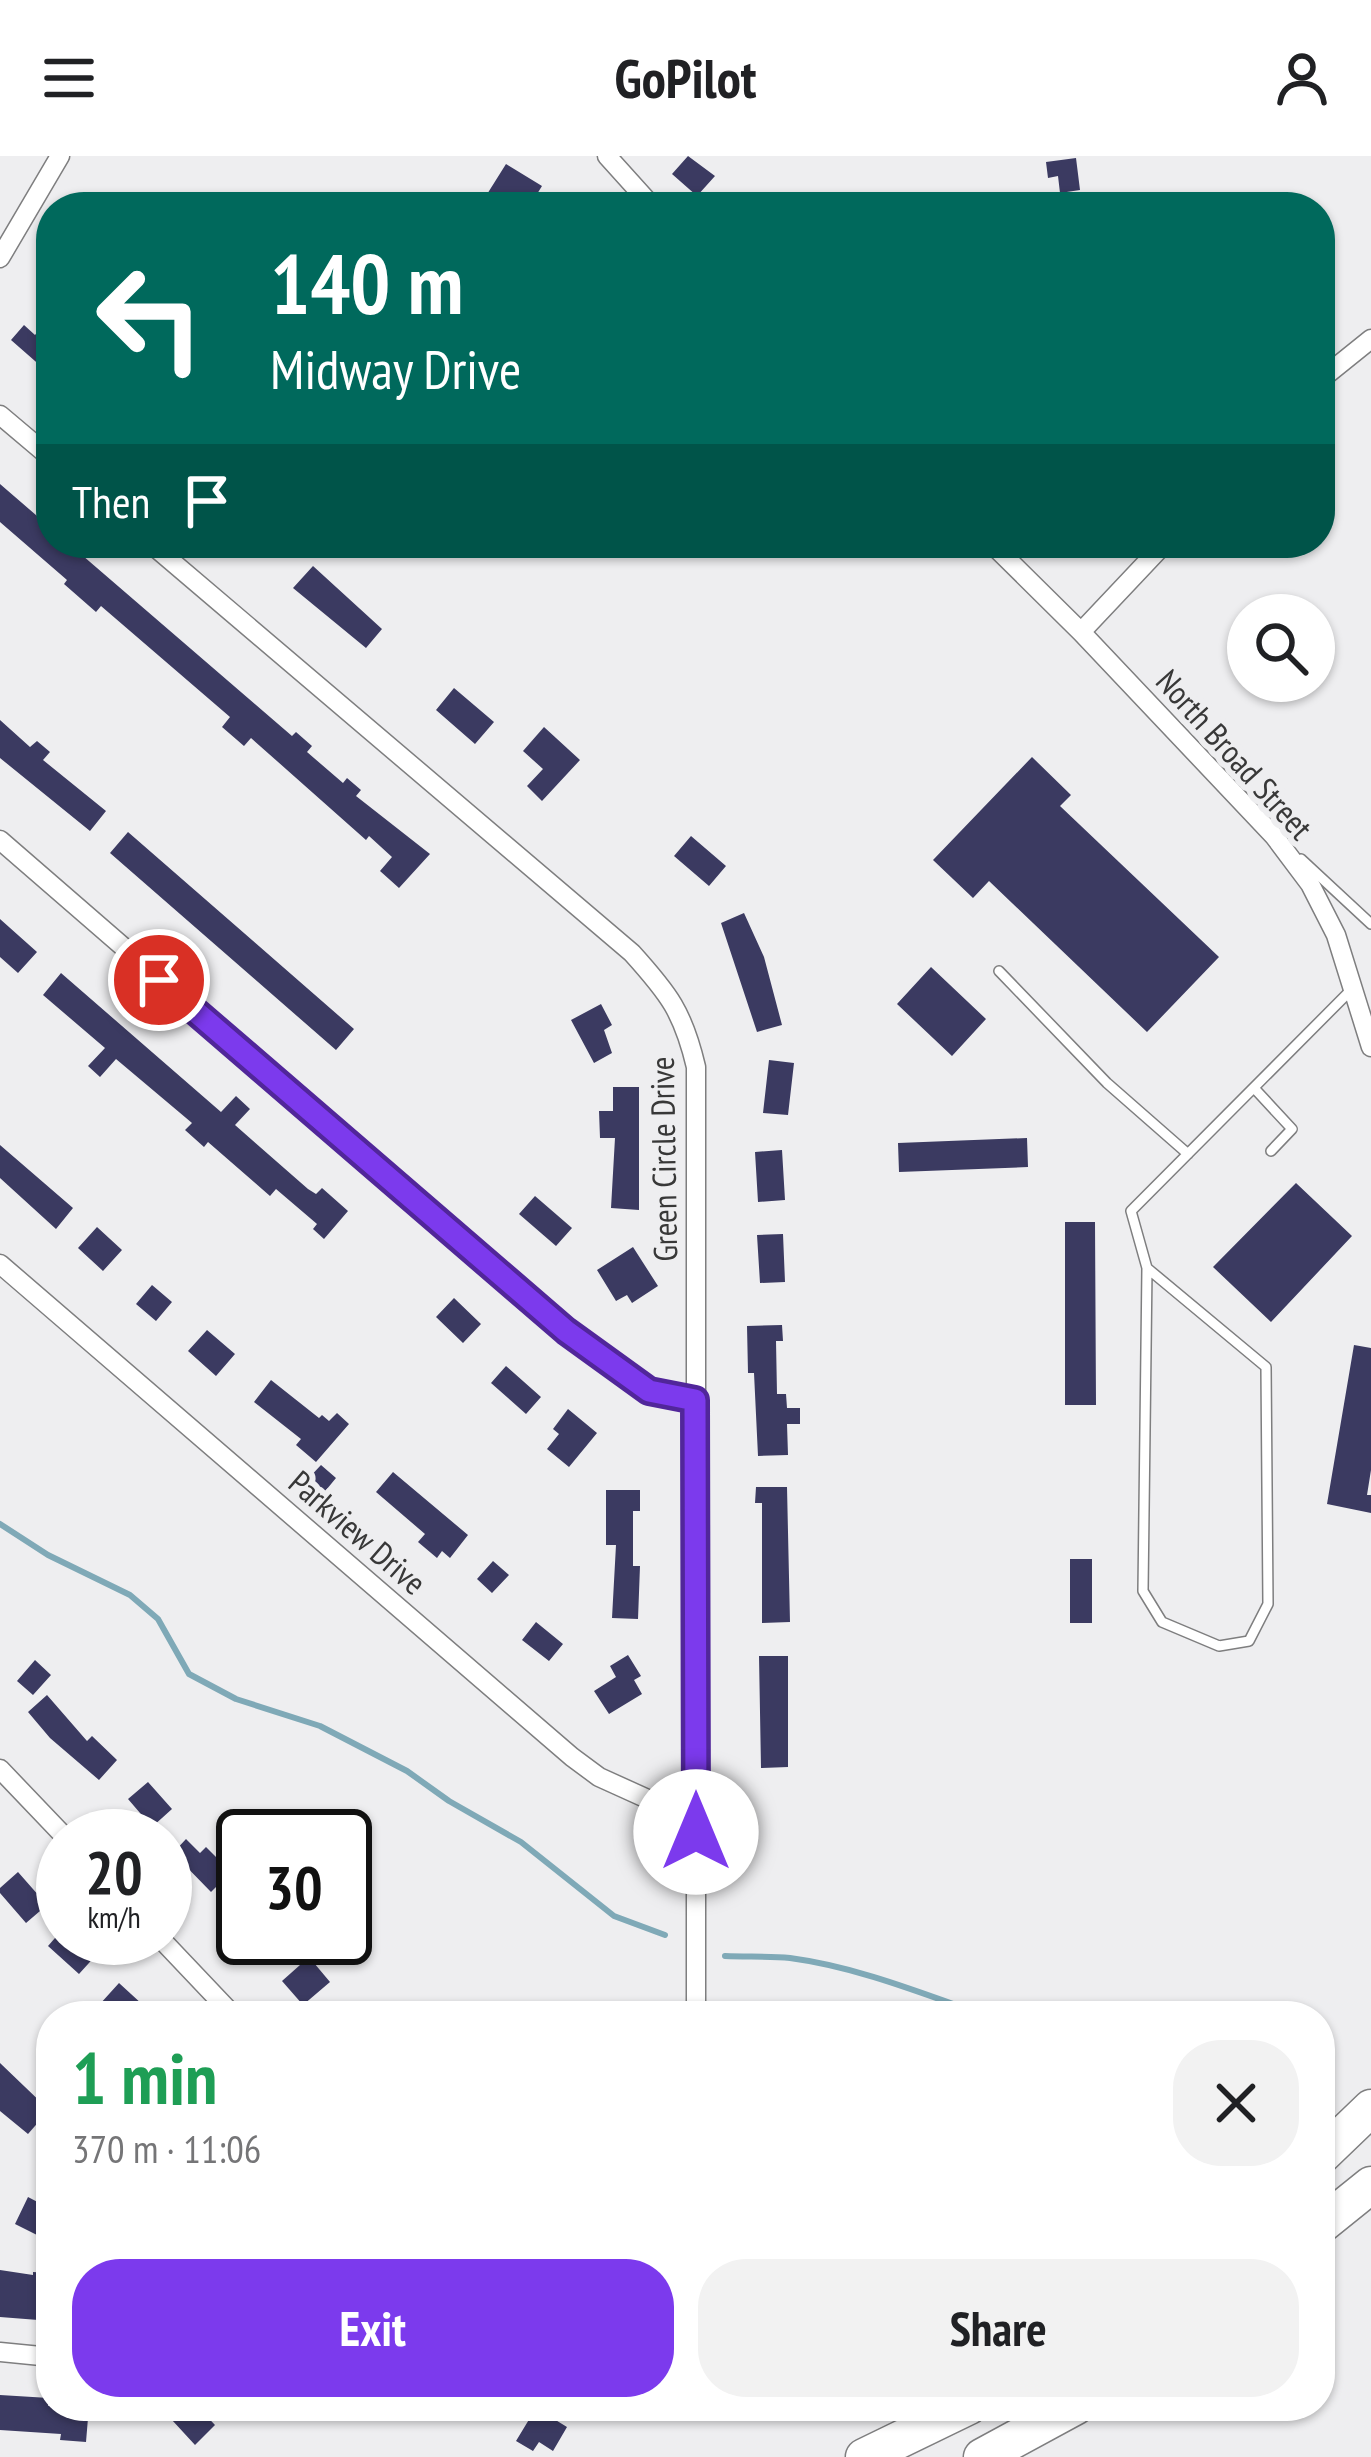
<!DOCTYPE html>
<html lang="en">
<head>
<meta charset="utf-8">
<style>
  :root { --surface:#fff; --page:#f2f2f2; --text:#202124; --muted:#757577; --accent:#7c3aed }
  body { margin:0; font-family:"PT Sans Narrow",sans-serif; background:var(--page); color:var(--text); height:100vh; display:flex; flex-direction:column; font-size:45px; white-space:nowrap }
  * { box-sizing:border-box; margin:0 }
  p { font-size:39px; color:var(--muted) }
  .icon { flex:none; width:66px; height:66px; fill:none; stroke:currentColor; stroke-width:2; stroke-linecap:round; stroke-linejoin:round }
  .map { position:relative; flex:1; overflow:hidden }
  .panel { position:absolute; left:36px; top:1845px; width:1299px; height:420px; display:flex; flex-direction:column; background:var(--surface); border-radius:48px; box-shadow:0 3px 9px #0004 }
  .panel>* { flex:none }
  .hud { position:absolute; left:36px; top:36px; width:1299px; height:366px; border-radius:48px; box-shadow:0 3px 9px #0004; background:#00695c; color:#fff; overflow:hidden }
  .buttons { position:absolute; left:1227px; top:438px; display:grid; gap:24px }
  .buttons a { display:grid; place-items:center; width:108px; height:108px; border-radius:50%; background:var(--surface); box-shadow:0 3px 9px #0004; font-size:60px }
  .speed { position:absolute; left:36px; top:1653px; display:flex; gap:24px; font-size:60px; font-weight:700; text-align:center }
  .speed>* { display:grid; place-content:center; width:156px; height:156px; border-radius:50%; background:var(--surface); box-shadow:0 3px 9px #0004; line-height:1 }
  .speed small { font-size:30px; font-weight:400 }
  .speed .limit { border:6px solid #111; border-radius:18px; background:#fff; color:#111 }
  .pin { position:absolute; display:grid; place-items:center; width:102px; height:102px; color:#fff; margin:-51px; border:6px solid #fff; border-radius:50%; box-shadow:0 3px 12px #0007 }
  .me { position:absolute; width:132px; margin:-66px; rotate:0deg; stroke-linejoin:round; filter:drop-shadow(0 0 9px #0008) }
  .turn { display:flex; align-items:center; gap:42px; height:252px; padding:0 36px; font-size:54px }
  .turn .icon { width:156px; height:156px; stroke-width:2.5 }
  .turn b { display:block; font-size:84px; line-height:102px }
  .then { display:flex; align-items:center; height:114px; padding:0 36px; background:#0003; gap:24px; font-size:45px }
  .round { display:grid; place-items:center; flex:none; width:126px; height:126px; border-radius:48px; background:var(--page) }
  .overview { display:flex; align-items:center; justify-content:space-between; height:204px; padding:0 36px }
  h1 { font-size:72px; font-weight:700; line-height:90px; color:#1e9e55 }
  .button { display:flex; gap:24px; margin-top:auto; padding:24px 36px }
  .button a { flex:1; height:138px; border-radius:48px; background:var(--accent); color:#fff; font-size:48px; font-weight:700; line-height:138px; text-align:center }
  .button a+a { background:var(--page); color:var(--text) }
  header { display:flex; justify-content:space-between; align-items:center; height:156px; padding:0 36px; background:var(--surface); font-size:54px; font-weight:700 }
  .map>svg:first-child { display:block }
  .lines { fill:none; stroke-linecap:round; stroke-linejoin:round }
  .stream { stroke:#7fa9b7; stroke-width:6 }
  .building { fill:#3b3a61 }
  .lane-casing { stroke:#7e7e7f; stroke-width:12 }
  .street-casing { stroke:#7e7e7f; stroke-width:21 }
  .highway-casing { stroke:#7e7e7f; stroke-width:39 }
  .lane { stroke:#fff; stroke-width:9 }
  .street { stroke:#fff; stroke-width:18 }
  .highway { stroke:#fff; stroke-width:36 }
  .route-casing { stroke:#51269a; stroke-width:30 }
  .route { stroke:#7c3aed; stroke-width:21 }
  .labels { text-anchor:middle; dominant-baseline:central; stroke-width:12; stroke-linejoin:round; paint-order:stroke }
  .street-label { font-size:33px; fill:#383838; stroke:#eeeef0 }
</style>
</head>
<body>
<header><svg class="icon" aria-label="menu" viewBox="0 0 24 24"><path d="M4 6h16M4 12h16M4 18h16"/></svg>GoPilot<svg class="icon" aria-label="person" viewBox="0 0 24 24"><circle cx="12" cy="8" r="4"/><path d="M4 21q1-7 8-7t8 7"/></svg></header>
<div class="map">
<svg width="1371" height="2301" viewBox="0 0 1371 2301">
  <rect width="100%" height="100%" fill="#eeeef0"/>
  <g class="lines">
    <path class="stream" d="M0,1368L48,1399L130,1439L158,1463L189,1518L236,1543L320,1570L407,1615L449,1645L521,1686L614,1760L665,1779
      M725,1800C747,1801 769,1800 790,1802C858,1811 924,1838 987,1860"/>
  </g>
  <path class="building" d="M688,0L715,20L697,40L672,18Z
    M1076,2L1080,34L1060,37L1058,20L1048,22L1046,6Z
    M506,8L542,30L529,51H479Z
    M51,160V202L43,212L11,184L24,169L35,179Z
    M0,328L51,372V387H68L292,580L296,576L312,590L307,596L343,627L347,622L361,634L356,640L430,698L399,732L380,715L392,701L369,680L366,684L251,582L244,590L222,571L230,561L101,450L96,456L64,428L67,424L0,366Z
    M313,410L382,473L366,492L293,432Z
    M454,532L494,566L475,588L436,554Z
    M0,564L30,591L37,585L50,596L43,604L106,655L90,675L0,602Z
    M544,571L580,604L542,645L527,630L543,613L523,595Z
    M1032,601L1071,639L1060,650L1219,801L1147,876L989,725L973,742L933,704Z
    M128,676L354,873L336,894L110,697Z
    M691,680L726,710L709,730L674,700Z
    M744,757L764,801L782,869L757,876L721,767Z
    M0,763L37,796L18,817L0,801Z
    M931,811L986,863L952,900L897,848Z
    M61,817L221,956L236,940L250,953L235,969L308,1033L316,1038L322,1032L348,1055L324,1083L313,1073L317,1068L276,1033L270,1040L208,986L204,991L185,974L192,967L116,903L100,921L88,910L105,892L43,839Z
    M601,848L612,869L604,874L612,897L594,907L571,864Z
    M769,904L794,907L788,959L763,957Z
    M613,931H639V1054L611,1052L615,982H600L599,955H613Z
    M1027,982L1028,1011L899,1016L898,987Z
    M0,989L73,1052L56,1073L0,1022Z
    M782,994L785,1044L758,1046L755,996Z
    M1296,1027L1352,1080L1271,1166L1213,1111Z
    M535,1040L572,1072L556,1090L519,1058Z
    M1065,1066H1095L1096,1249H1065Z
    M97,1071L122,1094L103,1115L78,1092Z
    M783,1078L785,1126L760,1127L757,1079Z
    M633,1091L658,1130L632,1147L627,1139L616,1145L597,1114Z
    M152,1129L172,1146L156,1165L136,1148Z
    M454,1142L481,1168L463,1187L436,1161Z
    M782,1169L783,1185H776L777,1238H786L787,1252H800V1268H787L788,1299L758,1300L754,1217H748L747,1170Z
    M207,1174L235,1198L216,1220L188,1195Z
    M1354,1189L1371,1192V1314L1367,1339H1371V1357L1327,1348Z
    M506,1210L541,1241L526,1258L491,1227Z
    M271,1224L319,1262L322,1259L329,1265L337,1257L349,1268L316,1306L296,1289L301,1283L254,1246Z
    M568,1253L597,1277L569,1311L547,1293L559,1278L553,1273Z
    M321,1309L336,1322L322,1339L306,1325Z
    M393,1316L468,1379L450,1402L442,1395L437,1402L418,1386L425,1378L376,1336Z
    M756,1331H787L790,1466L762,1467V1347H755Z
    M606,1334H640V1355H633V1410H640L638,1463L612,1462L616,1389H606Z
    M1070,1403H1092V1467H1070Z
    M493,1405L509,1419L492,1437L477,1423Z
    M536,1466L563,1488L549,1505L522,1484Z
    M628,1499L641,1520L634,1524L642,1538L609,1558L594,1535L616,1521L610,1510Z
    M759,1500H788V1611L761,1612Z
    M35,1504L51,1519L33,1539L17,1525Z
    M47,1539L87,1585L92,1580L117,1604L99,1624L50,1582L28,1556Z
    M148,1626L172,1653L152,1671L128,1643Z
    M186,1683L200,1697L206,1691L231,1716L211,1736L173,1697Z
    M18,1716L47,1749L26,1767L0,1737V1732Z
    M55,1782H82L98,1797L79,1818L48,1790Z
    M309,1801L330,1826L303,1849L282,1825Z
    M119,1827L155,1860H114L100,1848Z
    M0,1907L49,1954L28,1978L0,1955Z
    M28,2041L51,2053V2065L43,2082L15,2068Z
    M0,2114L33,2119V2116L51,2117V2165L0,2161Z
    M0,2239L49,2242L48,2250H89L86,2286L60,2284L61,2278L0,2274Z
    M186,2250H197L215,2269L195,2289L172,2264Z
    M536,2252L567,2271L553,2295L539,2286L533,2295L516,2285Z"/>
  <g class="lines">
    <defs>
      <path id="lane" d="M1301,703L1371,768
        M999,815L1107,927L1188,998
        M1254,932L1292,973L1271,995
        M1147,1112L1266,1211L1268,1448L1249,1485L1219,1490L1162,1466L1143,1435L1147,1112L1131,1055L1353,832"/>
      <path id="street" d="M607,0L653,51
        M0,102L60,0
        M1320,224L1371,183
        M0,259L51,302
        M150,387L632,797C669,838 683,856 696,911V1860
        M991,387L1081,476L1274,680L1310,728L1336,779L1371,891
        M1081,476L1165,387
        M0,684L566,1175L649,1235L695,1244
        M0,1108L572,1601L599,1621L652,1645L697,1639
        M0,1613L64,1680
        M160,1782L234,1860
        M0,2196L51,2201"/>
      <path id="highway" d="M1320,2001L1371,1952
        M1320,2070L1371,2029
        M864,2301L969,2250
        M982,2301L1076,2250"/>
    </defs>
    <use href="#lane" class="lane-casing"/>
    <use href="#street" class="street-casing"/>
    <use href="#highway" class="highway-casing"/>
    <use href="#lane" class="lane"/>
    <use href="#street" class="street"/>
    <use href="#highway" class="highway"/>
  </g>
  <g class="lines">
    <defs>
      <path id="route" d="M159,824L566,1175L649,1235L695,1244L696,1676"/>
    </defs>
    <use href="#route" class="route-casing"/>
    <use href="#route" class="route"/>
  </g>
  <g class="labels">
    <g class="street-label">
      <text transform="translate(1235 598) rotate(48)">North Broad Street</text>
      <text transform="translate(663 1003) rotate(-91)">Green Circle Drive</text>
      <text transform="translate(358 1376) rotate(41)">Parkview Drive</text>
    </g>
  </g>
</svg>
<div class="buttons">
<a><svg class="icon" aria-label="search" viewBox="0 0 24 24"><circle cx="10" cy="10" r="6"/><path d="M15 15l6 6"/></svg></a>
</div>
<div class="speed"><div>20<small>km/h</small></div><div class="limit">30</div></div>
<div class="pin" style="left:159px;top:824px;background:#d93025"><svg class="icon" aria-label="arrive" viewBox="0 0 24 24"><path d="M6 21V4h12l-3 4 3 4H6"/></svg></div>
<svg class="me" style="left:696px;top:1676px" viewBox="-20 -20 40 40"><circle r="19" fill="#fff"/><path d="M0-13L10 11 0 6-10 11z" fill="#7c3aed"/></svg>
<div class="hud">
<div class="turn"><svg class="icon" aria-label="left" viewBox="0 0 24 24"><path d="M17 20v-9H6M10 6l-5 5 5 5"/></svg><div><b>140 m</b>Midway Drive</div></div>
<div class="then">Then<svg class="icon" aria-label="arrive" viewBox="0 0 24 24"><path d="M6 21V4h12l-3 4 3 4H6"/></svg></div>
</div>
<section class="panel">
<div class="overview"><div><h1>1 min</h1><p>370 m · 11:06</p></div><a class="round"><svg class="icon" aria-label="close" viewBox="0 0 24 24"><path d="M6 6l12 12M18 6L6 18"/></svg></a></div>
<div class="button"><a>Exit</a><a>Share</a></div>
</section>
</div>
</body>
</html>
